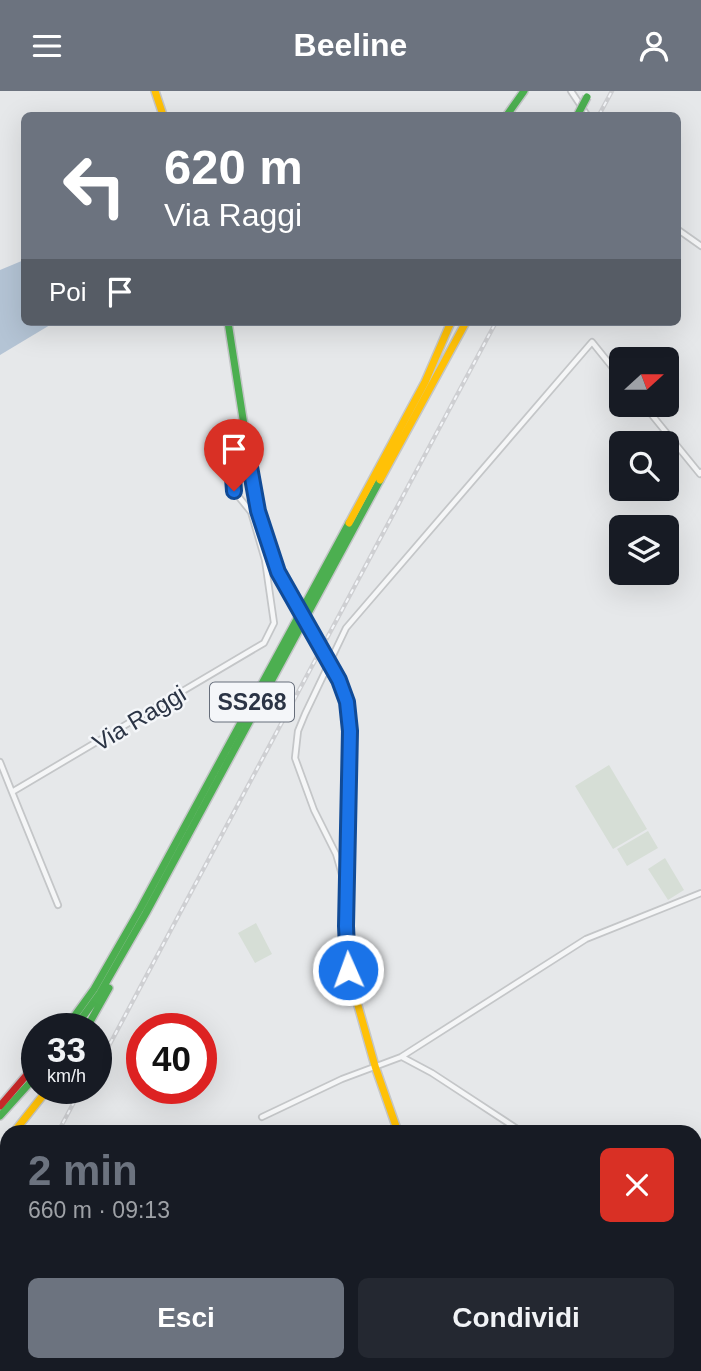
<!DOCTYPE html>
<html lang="it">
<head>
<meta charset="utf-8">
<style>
  :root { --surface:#171b24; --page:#242831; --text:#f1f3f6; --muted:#9ea1a6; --accent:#6c737f }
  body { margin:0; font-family:Arial,sans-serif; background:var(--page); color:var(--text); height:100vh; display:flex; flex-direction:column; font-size:26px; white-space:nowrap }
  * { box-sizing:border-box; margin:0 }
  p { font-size:23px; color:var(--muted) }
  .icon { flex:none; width:38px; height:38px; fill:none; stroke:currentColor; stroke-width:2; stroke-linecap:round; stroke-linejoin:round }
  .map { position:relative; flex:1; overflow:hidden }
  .panel { position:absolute; left:0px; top:1034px; width:702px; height:247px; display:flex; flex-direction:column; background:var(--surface); border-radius:21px 21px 0 0; box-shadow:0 7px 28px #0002 }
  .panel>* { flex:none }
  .banner { position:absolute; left:21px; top:21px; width:660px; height:214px; border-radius:10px; box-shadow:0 7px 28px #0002; background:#6c737f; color:#fff; overflow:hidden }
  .needle { width:46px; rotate:69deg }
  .buttons { position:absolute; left:609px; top:256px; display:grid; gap:14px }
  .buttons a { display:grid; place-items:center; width:70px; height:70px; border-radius:10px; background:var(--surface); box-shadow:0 7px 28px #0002; font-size:35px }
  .speed { position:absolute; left:21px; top:922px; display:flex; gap:14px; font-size:35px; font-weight:700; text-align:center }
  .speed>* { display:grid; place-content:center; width:91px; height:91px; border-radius:50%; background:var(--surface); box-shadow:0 7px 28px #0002; line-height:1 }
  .speed small { font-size:18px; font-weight:400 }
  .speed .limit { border:10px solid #d22; background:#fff; color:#111 }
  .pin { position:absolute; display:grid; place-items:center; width:60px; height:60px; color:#fff; margin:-72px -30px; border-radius:50% 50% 50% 0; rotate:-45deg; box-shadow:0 0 7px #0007 }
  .pin .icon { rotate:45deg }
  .me { position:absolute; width:77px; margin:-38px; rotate:358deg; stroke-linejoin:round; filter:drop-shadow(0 0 5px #0008) }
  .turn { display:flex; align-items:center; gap:24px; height:147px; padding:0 28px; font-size:32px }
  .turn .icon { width:91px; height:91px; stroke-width:2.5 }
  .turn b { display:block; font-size:49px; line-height:60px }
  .then { display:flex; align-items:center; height:66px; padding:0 28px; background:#0003; gap:14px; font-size:26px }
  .round { display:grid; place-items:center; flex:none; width:74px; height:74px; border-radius:10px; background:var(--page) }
  .overview { display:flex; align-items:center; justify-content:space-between; height:119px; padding:0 28px }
  h1 { font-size:42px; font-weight:700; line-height:52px; color:var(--accent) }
  .button { display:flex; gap:14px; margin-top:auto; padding:14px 28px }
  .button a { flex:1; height:80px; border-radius:10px; background:var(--accent); color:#fff; font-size:28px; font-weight:700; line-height:80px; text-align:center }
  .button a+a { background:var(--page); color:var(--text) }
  header { display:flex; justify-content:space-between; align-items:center; height:91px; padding:0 28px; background:var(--accent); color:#fff; font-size:32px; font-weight:700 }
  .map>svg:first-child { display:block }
  .green { fill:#d6ded6 }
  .water { fill:#b4c4d5 }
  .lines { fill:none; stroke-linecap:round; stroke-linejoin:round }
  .street-tunnel { stroke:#c1c4c9; stroke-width:4.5; stroke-dasharray:4.5 2; stroke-linecap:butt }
  .street-casing { stroke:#c4c6c8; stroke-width:8 }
  .fast-casing { stroke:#c4c6c8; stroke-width:10 }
  .slow-casing { stroke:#c4c6c8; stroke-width:10 }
  .jam-casing { stroke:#c4c6c8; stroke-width:10 }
  .street { stroke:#f5f6f7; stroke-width:4.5 }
  .fast { stroke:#4caf50; stroke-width:7 }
  .slow { stroke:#ffc107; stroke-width:7 }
  .jam { stroke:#c62828; stroke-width:7 }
  .rail-casing { stroke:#cecfd2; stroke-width:4.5 }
  .rail { stroke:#f4f6f9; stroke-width:2; stroke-dasharray:5; stroke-linecap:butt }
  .fast-bridge-casing { stroke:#c4c6c8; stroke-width:10; stroke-linecap:butt }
  .fast-bridge { stroke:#4caf50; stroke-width:7 }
  .route-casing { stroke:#114b97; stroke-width:18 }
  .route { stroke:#1a73e8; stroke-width:12 }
  .labels { text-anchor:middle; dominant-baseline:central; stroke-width:5; stroke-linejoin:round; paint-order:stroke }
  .shield { fill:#f4f6f9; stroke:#676e7b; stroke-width:2 }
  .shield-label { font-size:23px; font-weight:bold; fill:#2b3445 }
  .street-label { font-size:24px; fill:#2b3445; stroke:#f4f6f9 }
</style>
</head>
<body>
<header><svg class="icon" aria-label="menu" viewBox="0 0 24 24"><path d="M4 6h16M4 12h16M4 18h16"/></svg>Beeline<svg class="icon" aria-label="person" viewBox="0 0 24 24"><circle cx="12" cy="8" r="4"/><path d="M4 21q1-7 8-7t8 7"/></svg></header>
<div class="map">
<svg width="701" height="1280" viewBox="0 0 701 1280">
  <rect width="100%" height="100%" fill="#e6e8ea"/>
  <path class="green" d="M609,674L647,738L613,758L575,695Z
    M648,740L658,757L627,775L617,758Z
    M665,767L684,799L668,809L648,778Z
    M256,832L272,863L255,872L238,842Z"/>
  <path class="water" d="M24,169V231H55L0,264V179Z"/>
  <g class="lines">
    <path class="street-tunnel" d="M0,1160L6,1163"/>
    <defs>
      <path id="street" d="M571,0L587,24
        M677,138L701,155
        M643,313L700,383L701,381
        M0,671L12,701L264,552L274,532L265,469L251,421L234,400L232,393L233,386L249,370
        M12,701L58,814
        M346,798L336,763L314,719L295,667L298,640L305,623L346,537L592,251L621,287
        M402,966L432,982L522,1041
        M262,1026L342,988L401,966L586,848L701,802
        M695,1121L701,1124
        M6,1163H7
        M242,1274L251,1280"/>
      <path id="fast" d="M507,24L524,0
        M228,231L250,373L270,456
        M65,938L94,898L140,818L349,432
        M74,938L100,902L146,822L380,389
        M86,938L109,897
        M0,1025L37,984
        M0,1116L7,1119
        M265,1274L273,1280"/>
      <path id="slow" d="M155,0L163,24
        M380,389L466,231
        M349,432L425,291L451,231
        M350,674L348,879L375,975L398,1041
        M14,1041L48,998
        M278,1274L286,1280"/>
      <path id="jam" d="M0,1015L37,972
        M7,1057V1074
        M0,1103L7,1107
        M494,1274L495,1280"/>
    </defs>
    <use href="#street" class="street-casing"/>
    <use href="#fast" class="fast-casing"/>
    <use href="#slow" class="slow-casing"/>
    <use href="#jam" class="jam-casing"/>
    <use href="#street" class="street"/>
    <use href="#fast" class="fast"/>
    <use href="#slow" class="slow"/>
    <use href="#jam" class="jam"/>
    <defs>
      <path id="rail" d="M599,24L612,0
        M96,979L496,231
        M58,1041L81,998
        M0,1158L7,1145"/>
    </defs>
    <use href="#rail" class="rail-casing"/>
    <use href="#rail" class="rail"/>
    <defs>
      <path id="fast-bridge" d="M578,23L587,6
        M270,456L285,496L326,565L347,611L350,674"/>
    </defs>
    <use href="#fast-bridge" class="fast-bridge-casing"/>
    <use href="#fast-bridge" class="fast-bridge"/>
  </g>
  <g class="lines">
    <defs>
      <path id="route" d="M234,400L233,386L249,370L258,420L278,481L339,589L347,611L350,640L346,835L348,879"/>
    </defs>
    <use href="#route" class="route-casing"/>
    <use href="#route" class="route"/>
  </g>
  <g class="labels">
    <rect class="shield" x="210" y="591.5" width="84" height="39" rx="5"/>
    <g class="shield-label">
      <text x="252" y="611">SS268</text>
    </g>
    <g class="street-label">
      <text transform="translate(139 627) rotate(-31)">Via Raggi</text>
    </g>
  </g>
</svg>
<div class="buttons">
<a><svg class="needle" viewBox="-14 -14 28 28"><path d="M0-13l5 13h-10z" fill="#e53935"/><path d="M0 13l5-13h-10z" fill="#9ea1a6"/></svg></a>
<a><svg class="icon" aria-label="search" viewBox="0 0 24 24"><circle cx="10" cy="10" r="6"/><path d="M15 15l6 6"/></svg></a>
<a><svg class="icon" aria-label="layers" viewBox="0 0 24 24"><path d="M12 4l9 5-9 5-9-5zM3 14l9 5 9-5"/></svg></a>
</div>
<div class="speed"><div>33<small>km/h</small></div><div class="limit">40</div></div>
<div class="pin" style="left:234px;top:400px;background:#d93025"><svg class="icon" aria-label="arrive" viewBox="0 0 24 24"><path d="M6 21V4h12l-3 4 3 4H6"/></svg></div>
<svg class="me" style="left:348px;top:879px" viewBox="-20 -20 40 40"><circle r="17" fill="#1a73e8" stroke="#fff" stroke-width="3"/><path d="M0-11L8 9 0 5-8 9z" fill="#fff"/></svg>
<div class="banner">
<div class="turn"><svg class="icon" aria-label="left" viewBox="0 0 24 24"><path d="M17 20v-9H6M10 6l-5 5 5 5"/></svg><div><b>620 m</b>Via Raggi</div></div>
<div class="then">Poi<svg class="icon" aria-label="arrive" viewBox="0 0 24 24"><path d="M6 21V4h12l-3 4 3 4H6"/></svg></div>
</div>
<section class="panel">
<div class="overview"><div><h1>2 min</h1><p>660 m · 09:13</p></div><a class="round" style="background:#d93025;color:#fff"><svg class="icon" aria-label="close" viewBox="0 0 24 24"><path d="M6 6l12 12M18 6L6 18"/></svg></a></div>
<div class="button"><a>Esci</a><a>Condividi</a></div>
</section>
</div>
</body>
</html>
